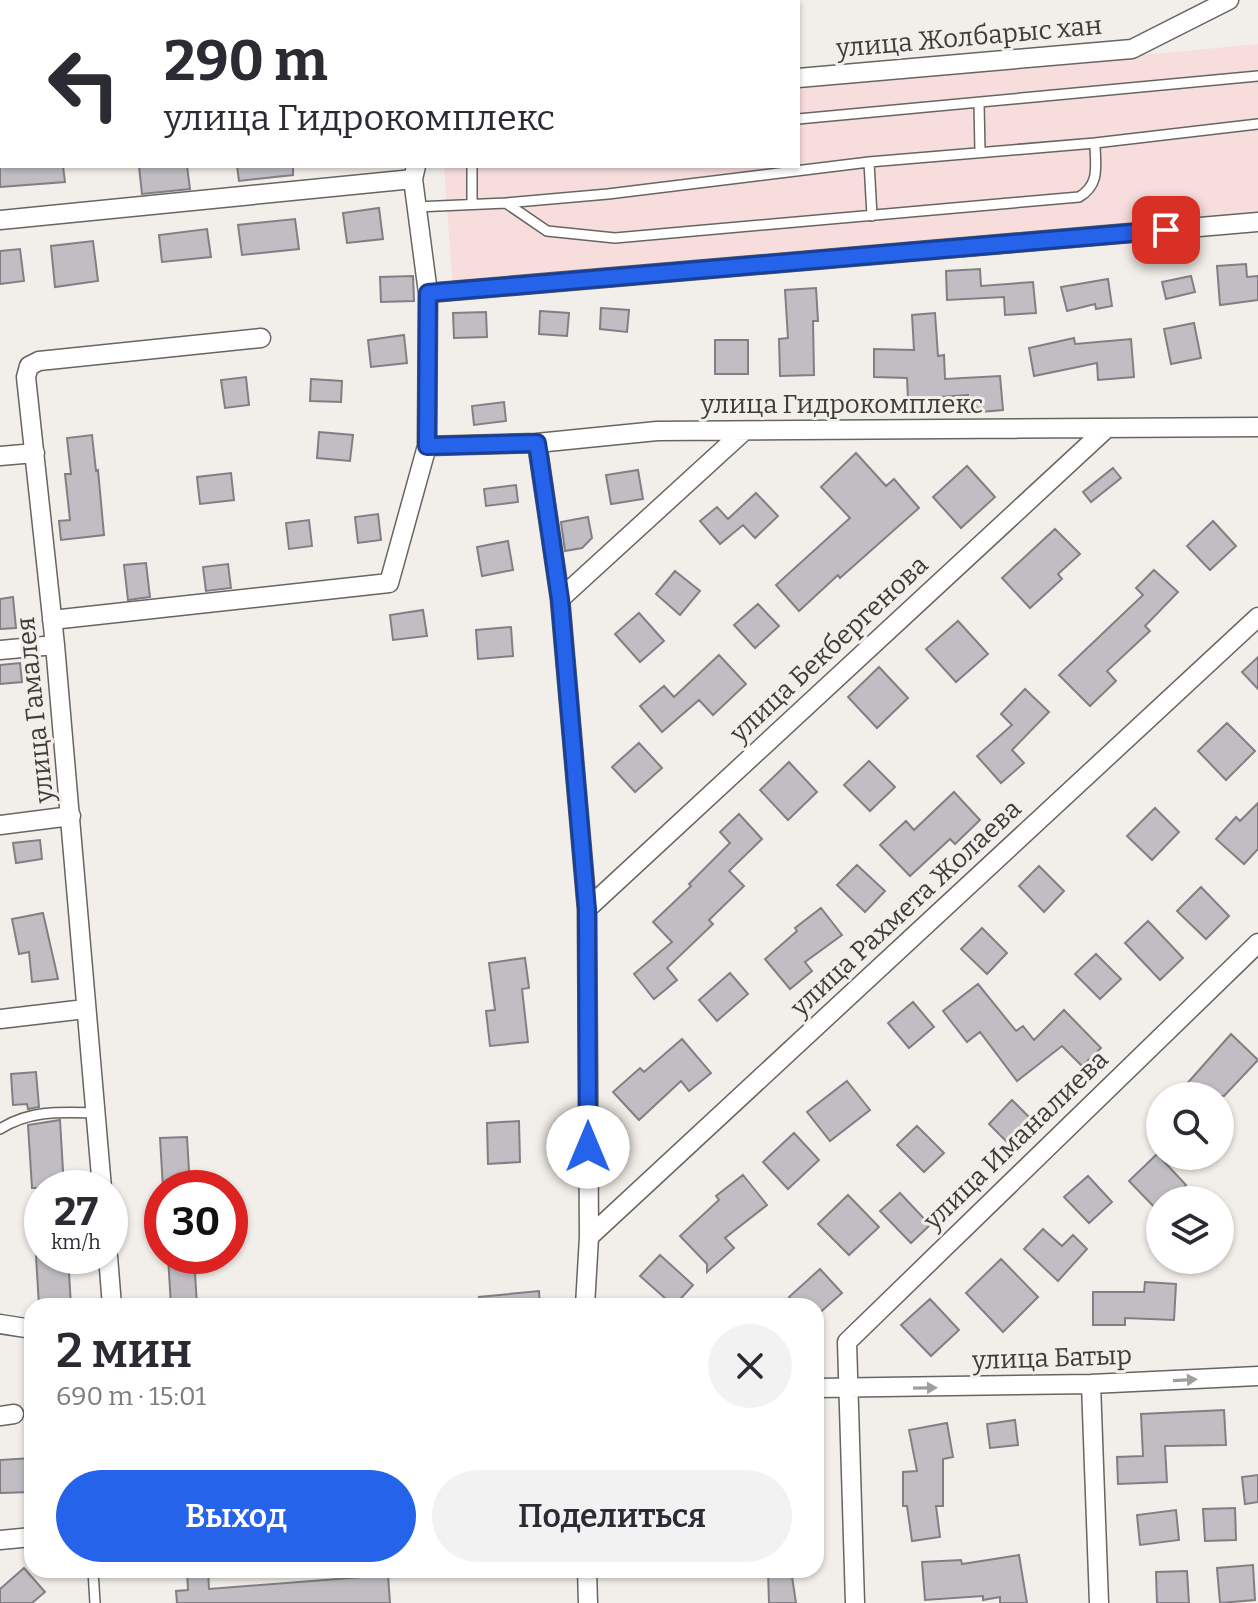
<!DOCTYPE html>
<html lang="ru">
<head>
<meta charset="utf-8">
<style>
  :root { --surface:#fff; --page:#f2f2f3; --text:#2b2b33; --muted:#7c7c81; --accent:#2563eb }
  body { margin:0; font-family:Bitter,serif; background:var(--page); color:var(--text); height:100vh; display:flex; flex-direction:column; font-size:30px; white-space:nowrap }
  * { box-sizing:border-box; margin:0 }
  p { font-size:26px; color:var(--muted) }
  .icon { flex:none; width:44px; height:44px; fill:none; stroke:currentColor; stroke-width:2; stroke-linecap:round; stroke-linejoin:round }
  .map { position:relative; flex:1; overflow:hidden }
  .drawer { position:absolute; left:24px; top:1298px; width:800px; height:280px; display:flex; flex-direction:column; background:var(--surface); border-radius:24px; box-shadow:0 2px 6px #0004 }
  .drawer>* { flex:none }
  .guide { position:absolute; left:0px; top:0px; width:800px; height:168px; box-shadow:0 2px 6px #0004; background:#fff; color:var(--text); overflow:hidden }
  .buttons { position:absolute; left:1146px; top:1082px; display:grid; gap:16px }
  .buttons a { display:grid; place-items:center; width:88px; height:88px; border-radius:50%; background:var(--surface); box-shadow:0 2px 6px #0004; font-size:40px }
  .speed { position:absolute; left:24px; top:1170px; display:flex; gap:16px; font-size:40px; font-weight:700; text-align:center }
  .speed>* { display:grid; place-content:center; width:104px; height:104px; border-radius:50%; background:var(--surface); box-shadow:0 2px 6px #0004; line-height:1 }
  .speed small { font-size:20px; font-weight:400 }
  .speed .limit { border:12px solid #d22; background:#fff; color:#111 }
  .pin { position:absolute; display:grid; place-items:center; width:68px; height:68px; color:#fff; margin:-34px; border-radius:16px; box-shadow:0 4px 12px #0006 }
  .me { position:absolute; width:88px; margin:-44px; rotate:0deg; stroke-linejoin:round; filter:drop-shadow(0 0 6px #0008) }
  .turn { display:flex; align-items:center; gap:28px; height:168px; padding:0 32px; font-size:36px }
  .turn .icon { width:104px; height:104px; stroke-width:2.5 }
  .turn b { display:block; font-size:56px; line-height:68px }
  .round { display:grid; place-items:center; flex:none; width:84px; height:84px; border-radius:42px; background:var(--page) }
  .headline { display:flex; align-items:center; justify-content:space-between; height:136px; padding:0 32px }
  h1 { font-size:48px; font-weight:600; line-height:60px }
  .cta { display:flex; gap:16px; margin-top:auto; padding:16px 32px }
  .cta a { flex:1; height:92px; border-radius:48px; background:var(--accent); color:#fff; font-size:32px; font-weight:600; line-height:92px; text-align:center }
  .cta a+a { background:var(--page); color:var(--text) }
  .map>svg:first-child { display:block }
  .industrial { fill:#f8dddd }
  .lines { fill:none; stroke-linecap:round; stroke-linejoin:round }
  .stream { stroke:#54a5cc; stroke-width:5 }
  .building { fill:#c0bec3; stroke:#827f84; stroke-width:2 }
  .lane-casing { stroke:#686560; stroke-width:12 }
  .street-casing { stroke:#686560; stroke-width:21 }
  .lane { stroke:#fff; stroke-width:9 }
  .street { stroke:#fff; stroke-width:18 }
  .oneway { fill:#9e9e9c }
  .route-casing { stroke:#184099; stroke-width:20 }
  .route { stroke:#2563eb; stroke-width:14 }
  .labels { text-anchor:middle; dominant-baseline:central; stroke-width:6; stroke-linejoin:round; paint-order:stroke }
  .street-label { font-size:26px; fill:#3d3c3a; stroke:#f2eee9 }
</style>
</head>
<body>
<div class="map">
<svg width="1258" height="1603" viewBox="0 0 1258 1603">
  <rect width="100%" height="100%" fill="#f2eee9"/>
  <path class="industrial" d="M1258,44V217L453,290L444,166H798V88Z"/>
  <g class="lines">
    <path class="stream" d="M759,2L794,0
      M0,44H2"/>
  </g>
  <path class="building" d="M0,166H63L65,182L0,187Z
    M139,166H187L190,189L142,194Z
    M237,166H293V175L239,181Z
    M379,208L383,239L347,243L343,213Z
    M295,219L299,249L242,255L238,225Z
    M207,229L211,257L162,262L159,235Z
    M93,241L98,281L55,287L51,246Z
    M20,249L24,281L0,284V251Z
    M1246,264L1247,277L1258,276V300L1220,305L1217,266Z
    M980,269L981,286L1033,282L1036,313L1005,315L1004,297L947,300L946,271Z
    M413,276L414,301L381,302L380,277Z
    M1191,276L1195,292L1166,299L1162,282Z
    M1108,279L1112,306L1096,309L1095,304L1067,311L1061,287Z
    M816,288L818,321H813L814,375L780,376L779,339L788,338L785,290Z
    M601,308L629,310L627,332L600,329Z
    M540,311L569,313L567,336L539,334Z
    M486,312L487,337L454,338L453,313Z
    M935,313L938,356L944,355L945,379L1000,376L1003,410L969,413L968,395L908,399L907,378L874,377V349L914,350L912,315Z
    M1194,323L1201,358L1171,364L1164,329Z
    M404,335L407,363L371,367L368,340Z
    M1074,338L1075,344L1131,339L1134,377L1098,380L1097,363L1034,376L1029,348Z
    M715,340H748V374H715Z
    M246,377L249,405L225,408L221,380Z
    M311,379L342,381L341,402L310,401Z
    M504,402L506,421L474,425L472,406Z
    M319,432L353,435L350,461L317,458Z
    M92,435L96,471L98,470L104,535L61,540L59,521L70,520L65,474H71L67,438Z
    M856,453L886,486L894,479L919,508L840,578L838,575L799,611L776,585L850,518L821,487Z
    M967,466L995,497L961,528L933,497Z
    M1113,468L1121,478L1091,502L1083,492Z
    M638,470L643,499L611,504L606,475Z
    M231,473L234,500L200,504L197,477Z
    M516,485L518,502L486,506L484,489Z
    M756,493L778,516L755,538L743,525L720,544L700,521L717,507L728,519Z
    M378,514L381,540L358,543L355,517Z
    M588,517L592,538L582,548L565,551L561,522Z
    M309,520L312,546L289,549L286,523Z
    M1213,521L1236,546L1210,570L1187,546Z
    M1055,529L1080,554L1058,574L1062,579L1030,608L1002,578Z
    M508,541L513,570L482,576L477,547Z
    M146,563L150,597L128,600L124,565Z
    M228,564L231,588L206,591L203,567Z
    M1154,570L1178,592L1145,626L1150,631L1107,671L1116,681L1090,706L1059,675L1143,595L1136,588Z
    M675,571L700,591L680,615L656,594Z
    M13,597L16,628L0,629V599Z
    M758,604L779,626L755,648L734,625Z
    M423,610L427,636L393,640L390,615Z
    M639,613L664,641L640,662L615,634Z
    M958,621L988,654L956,682L926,649Z
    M511,627L513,656L478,659L476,630Z
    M719,655L746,684L713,715L699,700L662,732L640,706L664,686L674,697Z
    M1258,657V689L1242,672Z
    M20,663L22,682L0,684V665Z
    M879,667L908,698L877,728L848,697Z
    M1025,689L1049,712L1012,750L1024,763L1001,783L977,756L1012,725L1001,714Z
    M1227,723L1255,751L1226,780L1198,751Z
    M639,743L662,768L635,792L612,767Z
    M869,761L895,787L870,811L844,785Z
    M789,762L817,792L788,820L760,790Z
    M954,792L980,820L955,844L950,839L910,876L880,845L906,821L914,830Z
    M1258,803V849L1244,864L1216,839L1236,817L1240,821Z
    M1155,808L1179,832L1152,860L1127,836Z
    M739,814L762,839L729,871L744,886L709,920L713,924L667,968L677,980L654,999L634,974L672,942L653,922L691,886L689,884L730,843L720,832Z
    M40,840L42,859L16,863L13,843Z
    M857,865L885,891L865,912L837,885Z
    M1039,866L1064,891L1044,912L1019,886Z
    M1201,887L1229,916L1206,939L1177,911Z
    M821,908L842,935L805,962L812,971L790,989L765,959L797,931L795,928Z
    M43,913L58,979L32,982L29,952L19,954L12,919Z
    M1148,921L1183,958L1160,980L1125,943Z
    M982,928L1007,953L987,974L961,949Z
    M1096,954L1121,979L1100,999L1075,974Z
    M525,958L529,988L522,989L528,1042L490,1046L486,1011L495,1010L489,963Z
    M730,973L748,994L717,1021L699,1000Z
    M978,984L1016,1031L1023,1026L1034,1040L1064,1010L1101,1048L1082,1066L1062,1046L1017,1081L980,1032L967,1042L943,1011Z
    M913,1002L934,1027L909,1048L888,1023Z
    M1231,1034L1258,1060L1224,1096H1176Z
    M682,1039L711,1073L689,1091L681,1081L639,1120L613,1092L640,1068L644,1072Z
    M36,1072L39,1107L28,1109L27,1104L13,1105L11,1074Z
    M847,1081L870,1110L830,1141L807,1112Z
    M1012,1100L1036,1124L1012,1147L989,1124Z
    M60,1120L64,1188H32L28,1125Z
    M519,1121L520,1162L488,1164L487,1123Z
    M917,1126L944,1153L924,1172L897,1145Z
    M794,1133L819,1160L788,1189L763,1162Z
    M187,1137L190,1188H163L160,1138Z
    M1157,1154L1186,1185L1170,1200H1160V1213L1129,1181Z
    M743,1175L767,1205L725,1238L734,1248L707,1272V1264L680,1236L719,1200L716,1196Z
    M1088,1176L1112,1202L1089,1223L1064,1197Z
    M900,1193L930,1225L911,1243L880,1211Z
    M848,1195L879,1227L849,1255L818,1224Z
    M1043,1229L1062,1246L1073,1235L1087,1249L1058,1281L1024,1249Z
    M660,1255L693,1285L674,1306L640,1276Z
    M36,1256H68L71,1306H39Z
    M168,1256H194L197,1306H171Z
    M1001,1259L1038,1297L1003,1332L966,1293Z
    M820,1269L842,1293L816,1316V1306H797L789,1297Z
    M1145,1282L1176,1284L1174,1320L1125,1318V1325H1093V1292H1144Z
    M539,1291L540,1306H479V1297Z
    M930,1299L959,1330L931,1356L901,1325Z
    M1224,1410L1226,1445L1165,1446L1167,1482L1118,1484L1117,1457L1143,1456L1141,1414Z
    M1015,1420L1018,1445L990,1448L987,1424Z
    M947,1423L953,1457L943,1459V1506H936L940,1537L912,1541L907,1506H903V1472L917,1471L909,1430Z
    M32,1458V1492L0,1493V1460Z
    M1258,1475V1502L1245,1504L1242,1477Z
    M1235,1508L1236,1540L1205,1541L1203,1509Z
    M1176,1510L1179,1540L1140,1545L1137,1515Z
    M1019,1555L1027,1603H1000V1597L983,1600V1596L925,1600L922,1562L961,1560L962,1564Z
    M1253,1565L1255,1600L1220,1603L1217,1568Z
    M24,1568L45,1592L32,1603H0V1589Z
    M187,1570H208L209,1589L388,1575L390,1603H177L176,1591L188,1590Z
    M768,1570H791L796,1603H769Z
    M1187,1571L1189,1603H1157L1156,1572Z"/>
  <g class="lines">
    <defs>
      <path id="lane" d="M979,103L980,152
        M798,119L1258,76
        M869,162L872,216
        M472,166V204
        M506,203L547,231L615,238L1079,197C1101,184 1095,165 1095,143
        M416,207L506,203L608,194L869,162L1095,143L1258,124
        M0,1129C30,1110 60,1112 95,1113
        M93,1570L95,1603"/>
      <path id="street" d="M798,78L1132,49L1229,0
        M0,220L413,179
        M428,293L1258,222
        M537,443L560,599
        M427,446L537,443L657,431L1258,427
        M0,456L35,453
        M52,620L389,583L427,446L428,293L413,179L416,166
        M0,650L55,645
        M0,825L71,816
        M587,909L1107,428
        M0,1019L85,1009
        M102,1188L55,645L26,377L29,366L39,361L261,338
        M589,1237L1258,617
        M108,1256L112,1306
        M585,1306L589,1237L587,909L560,599L744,431
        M0,1324L32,1329
        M1091,1384L1099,1603
        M816,1388L1091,1384L1258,1376
        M0,1416L14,1414
        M0,1540L32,1537
        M587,1570L588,1603
        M855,1603L847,1342L1258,943"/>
    </defs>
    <use href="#lane" class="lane-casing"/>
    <use href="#street" class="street-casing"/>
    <use href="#lane" class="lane"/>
    <use href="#street" class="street"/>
  </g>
  <defs><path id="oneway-solid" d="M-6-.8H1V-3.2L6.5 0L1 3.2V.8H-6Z" transform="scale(2)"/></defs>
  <g class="oneway">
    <use href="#oneway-solid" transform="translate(1185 1380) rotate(-3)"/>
    <use href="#oneway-solid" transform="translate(925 1388) rotate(-1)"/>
  </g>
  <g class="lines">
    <defs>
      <path id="route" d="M588,1147L587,909L560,599L537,443L427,446L428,293L1166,230"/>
    </defs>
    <use href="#route" class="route-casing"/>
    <use href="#route" class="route"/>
  </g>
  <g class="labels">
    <g class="street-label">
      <text transform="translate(969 37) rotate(-5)">улица Жолбарыс хан</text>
      <text x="842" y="404">улица Гидрокомплекс</text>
      <text transform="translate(829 649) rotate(-43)">улица Бекбергенова</text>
      <text transform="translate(35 710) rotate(-96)">улица Гамалея</text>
      <text transform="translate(906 908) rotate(-43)">улица Рахмета Жолаева</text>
      <text transform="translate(1016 1140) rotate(-44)">улица Иманалиева</text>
      <text transform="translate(1052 1358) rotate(-2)">улица Батыр</text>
    </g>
  </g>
</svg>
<div class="buttons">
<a><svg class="icon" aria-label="search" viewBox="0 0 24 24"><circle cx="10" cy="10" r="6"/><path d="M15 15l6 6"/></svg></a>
<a><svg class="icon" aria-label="layers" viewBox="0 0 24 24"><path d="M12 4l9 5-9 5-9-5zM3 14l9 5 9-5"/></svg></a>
</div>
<div class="speed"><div>27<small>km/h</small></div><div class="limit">30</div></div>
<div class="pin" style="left:1166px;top:230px;background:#d93025"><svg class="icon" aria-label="arrive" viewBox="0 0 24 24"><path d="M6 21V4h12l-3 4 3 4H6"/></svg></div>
<svg class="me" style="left:588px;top:1147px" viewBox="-20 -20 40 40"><circle r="19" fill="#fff"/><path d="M0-13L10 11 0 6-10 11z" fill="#2563eb"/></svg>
<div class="guide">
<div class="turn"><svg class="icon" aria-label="left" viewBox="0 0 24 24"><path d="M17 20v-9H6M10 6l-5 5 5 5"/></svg><div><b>290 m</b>улица Гидрокомплекс</div></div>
</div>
<section class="drawer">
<div class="headline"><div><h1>2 мин</h1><p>690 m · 15:01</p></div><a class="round"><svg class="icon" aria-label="close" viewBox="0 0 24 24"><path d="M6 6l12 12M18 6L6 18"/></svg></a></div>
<div class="cta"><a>Выход</a><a>Поделиться</a></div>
</section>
</div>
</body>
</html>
